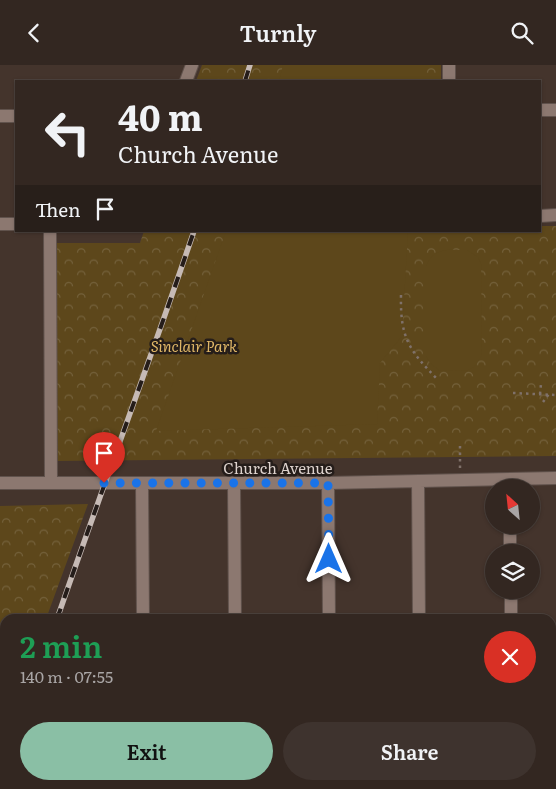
<!DOCTYPE html>
<html lang="en">
<head>
<meta charset="utf-8">
<style>
  :root { --surface:#332721; --page:#3e332e; --text:#f1f3f6; --muted:#a9a5a5; --line:#4e443f; --accent:#8abfa5 }
  body { margin:0; font-family:Literata,serif; background:var(--page); color:var(--text); height:100vh; display:flex; flex-direction:column; font-size:19px; white-space:nowrap }
  * { box-sizing:border-box; margin:0 }
  p { font-size:16px; color:var(--muted) }
  .icon { flex:none; width:28px; height:28px; fill:none; stroke:currentColor; stroke-width:2; stroke-linecap:round; stroke-linejoin:round }
  .map { position:relative; flex:1; overflow:hidden }
  .side { position:absolute; left:0px; top:549px; width:556px; height:176px; display:flex; flex-direction:column; background:var(--surface); border-radius:15px 15px 0 0; box-shadow:0 1px 4px #0004,0 0 0 1px var(--line) }
  .side>* { flex:none }
  .guide { position:absolute; left:15px; top:15px; width:526px; height:152px; border-radius:0px; box-shadow:0 1px 4px #0004,0 0 0 1px var(--line); background:#332721; color:var(--text); overflow:hidden }
  .needle { width:32px; rotate:333deg }
  .tools { position:absolute; left:485px; top:414px; display:grid; gap:10px }
  .tools a { display:grid; place-items:center; width:55px; height:55px; border-radius:50%; background:var(--surface); box-shadow:0 1px 4px #0004,0 0 0 1px var(--line); font-size:25px }
  .pin { position:absolute; display:grid; place-items:center; width:42px; height:42px; color:#fff; margin:-51px -21px; border-radius:50% 50% 50% 0; rotate:-45deg; box-shadow:0 0 5px #0007 }
  .pin .icon { rotate:45deg }
  .me { position:absolute; width:55px; margin:-28px; rotate:0deg; stroke-linejoin:round; filter:drop-shadow(0 0 4px #0008) }
  .turn { display:flex; align-items:center; gap:18px; height:105px; padding:0 20px; font-size:22px }
  .turn .icon { width:65px; height:65px; stroke-width:2.5 }
  .turn b { display:block; font-size:35px; line-height:42px }
  .then { display:flex; align-items:center; height:48px; padding:0 20px; background:#0003; gap:10px; font-size:19px }
  .round { display:grid; place-items:center; flex:none; width:52px; height:52px; border-radius:26px; background:var(--page) }
  .headline { display:flex; align-items:center; justify-content:space-between; height:85px; padding:0 20px }
  h1 { font-size:30px; font-weight:600; line-height:38px; color:#1e9e55 }
  .primary-button { display:flex; gap:10px; margin-top:auto; padding:10px 20px }
  .primary-button a { flex:1; height:58px; border-radius:30px; background:var(--accent); color:#111; font-size:20px; font-weight:600; line-height:58px; text-align:center }
  .primary-button a+a { background:var(--page); color:var(--text) }
  header { display:flex; justify-content:space-between; align-items:center; height:65px; padding:0 20px; background:var(--surface); font-size:22px; font-weight:600 }
  .map>svg:first-child { display:block }
  .park { fill:url(#park-crowns) }
  .pitch { fill:#5d471b }
  .lines { fill:none; stroke-linecap:round; stroke-linejoin:round }
  .minor-casing { stroke:#60524c; stroke-width:14 }
  .path { stroke:#7f716a; stroke-width:2.5; stroke-dasharray:2.5 4; stroke-linecap:butt }
  .minor { stroke:#8c7870; stroke-width:12 }
  .rail-casing { stroke:#c6bab5; stroke-width:5.5 }
  .rail { stroke:#251d1a; stroke-width:4; stroke-dasharray:11; stroke-linecap:butt }
  .route { stroke:#1a73e8; stroke-width:9; stroke-dasharray:0 16.2 }
  .labels { text-anchor:middle; dominant-baseline:central; stroke-width:5; stroke-linejoin:round; paint-order:stroke }
  .park-label { font-size:15px; font-style:italic; fill:#e0b767; stroke:#251d1a }
  .street-label { font-size:15px; fill:#ddd2cd; stroke:#251d1a }
</style>
</head>
<body>
<header><svg class="icon" aria-label="back" viewBox="0 0 24 24"><path d="M15 5l-7 7 7 7"/></svg>Turnly<svg class="icon" aria-label="search" viewBox="0 0 24 24"><circle cx="10" cy="10" r="6"/><path d="M15 15l6 6"/></svg></header>
<div class="map">
<svg width="556" height="724" viewBox="0 0 556 724">
  <defs>
    <pattern id="park-crowns" width="20" height="18" patternUnits="userSpaceOnUse" patternTransform="scale(1.25)"><rect width="20" height="18" fill="#5d471b"/><path d="M2 6a3 3 0 1 1 6 0M12 15a3 3 0 1 1 6 0" fill="none" stroke="#74613b"/></pattern>
  </defs>
  <rect width="100%" height="100%" fill="#44342c"/>
  <path class="park" d="M202,0H441V16H196Z
    M540,161H556V391L55,396V178H140L144,166H540Z
    M88,439L46,554H5V668L0,682V441Z"/>
  <path class="pitch" d="M283,0H425V16H279Z
    M226,166H408L402,271L380,298L377,359L156,366Z
    M467,185L478,192L481,199L482,290L474,302L468,305L440,306L430,298L426,291V201C435,181 449,185 467,185Z"/>
  <g class="lines">
    <defs>
      <path id="minor" d="M449,0V16
        M186,16L192,0
        M540,45H556
        M0,51H16
        M540,151L556,150
        M0,159H16
        M50,166L51,418
        M418,416L419,554
        M0,418H328L556,413
        M142,418L143,554
        M234,418L235,554
        M328,418L329,554
        M510,460V488
        M511,525V554
        M54,720L55,724
        M145,720V724
        M237,720V724
        M330,720V724
        M421,720V724
        M513,720V724"/>
    </defs>
    <use href="#minor" class="minor-casing"/>
    <path class="path" d="M401,230C400,273 409,285 438,315
      M513,328L556,330
      M540,329L541,319
      M543,337L549,329
      M460,381V404"/>
    <use href="#minor" class="minor"/>
    <defs>
      <path id="rail" d="M245,16L250,0
        M57,554C102,424 150,296 194,166
        M0,720L5,705"/>
    </defs>
    <use href="#rail" class="rail-casing"/>
    <use href="#rail" class="rail"/>
  </g>
  <g class="lines">
    <path class="route" d="M104,418H328L329,494"/>
  </g>
  <g class="labels">
    <g class="park-label">
      <text x="194" y="280">Sinclair Park</text>
    </g>
    <g class="street-label">
      <text x="278" y="402">Church Avenue</text>
    </g>
  </g>
</svg>
<div class="tools">
<a><svg class="needle" viewBox="-14 -14 28 28"><path d="M0-13l5 13h-10z" fill="#e53935"/><path d="M0 13l5-13h-10z" fill="#a9a5a5"/></svg></a>
<a><svg class="icon" aria-label="layers" viewBox="0 0 24 24"><path d="M12 4l9 5-9 5-9-5zM3 14l9 5 9-5"/></svg></a>
</div>
<div class="pin" style="left:104px;top:418px;background:#d93025"><svg class="icon" aria-label="arrive" viewBox="0 0 24 24"><path d="M6 21V4h12l-3 4 3 4H6"/></svg></div>
<svg class="me" style="left:329px;top:494px" viewBox="-20 -20 40 40"><path d="M0-17L14 15 0 8-14 15z" fill="#1a73e8" stroke="#fff" stroke-width="4"/></svg>
<div class="guide">
<div class="turn"><svg class="icon" aria-label="left" viewBox="0 0 24 24"><path d="M17 20v-9H6M10 6l-5 5 5 5"/></svg><div><b>40 m</b>Church Avenue</div></div>
<div class="then">Then<svg class="icon" aria-label="arrive" viewBox="0 0 24 24"><path d="M6 21V4h12l-3 4 3 4H6"/></svg></div>
</div>
<section class="side">
<div class="headline"><div><h1>2 min</h1><p>140 m · 07:55</p></div><a class="round" style="background:#d93025;color:#fff"><svg class="icon" aria-label="close" viewBox="0 0 24 24"><path d="M6 6l12 12M18 6L6 18"/></svg></a></div>
<div class="primary-button"><a>Exit</a><a>Share</a></div>
</section>
</div>
</body>
</html>
